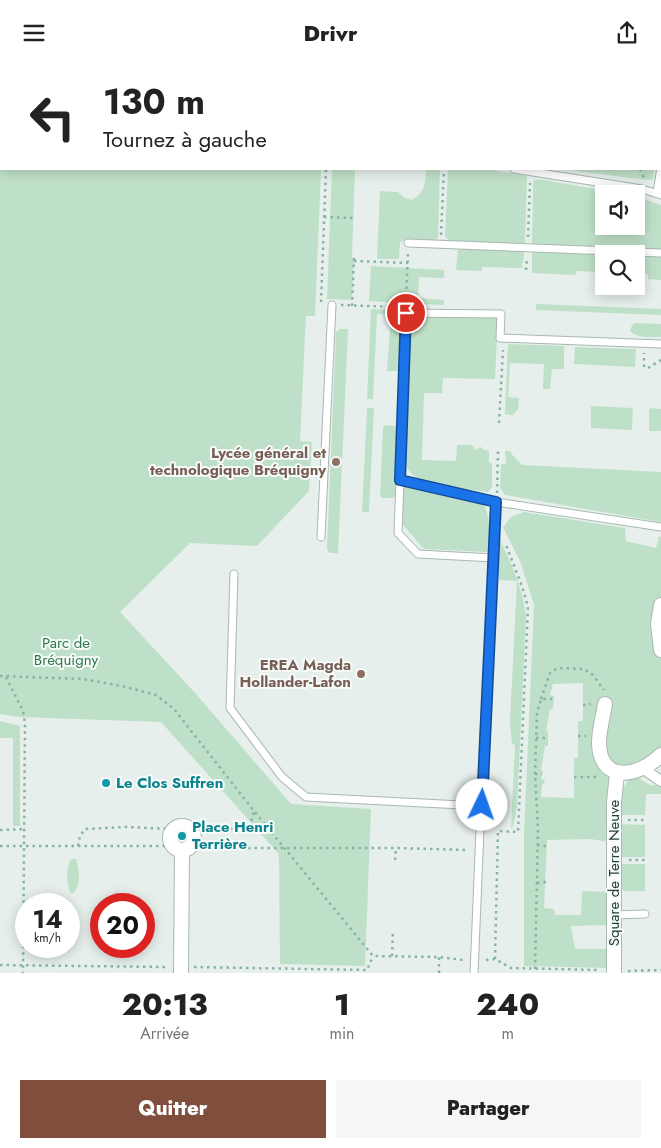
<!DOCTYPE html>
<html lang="fr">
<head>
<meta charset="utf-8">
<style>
  :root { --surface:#fff; --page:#f6f6f6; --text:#222; --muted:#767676; --accent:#804e3d }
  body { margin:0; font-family:Jost,sans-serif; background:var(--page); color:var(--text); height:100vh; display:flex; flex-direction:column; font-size:19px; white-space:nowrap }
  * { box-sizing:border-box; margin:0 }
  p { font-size:16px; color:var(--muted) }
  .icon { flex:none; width:28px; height:28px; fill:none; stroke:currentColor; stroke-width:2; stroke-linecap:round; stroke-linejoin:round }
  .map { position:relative; height:908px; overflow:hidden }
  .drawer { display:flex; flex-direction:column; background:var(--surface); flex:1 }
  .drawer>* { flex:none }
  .top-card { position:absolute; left:0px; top:0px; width:661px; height:105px; box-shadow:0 2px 12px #0003; background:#fff; color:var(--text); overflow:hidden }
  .buttons { position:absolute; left:595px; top:120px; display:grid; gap:10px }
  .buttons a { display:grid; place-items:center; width:50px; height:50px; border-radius:0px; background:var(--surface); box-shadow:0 2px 12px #0003; font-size:25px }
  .speed { position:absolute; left:15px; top:828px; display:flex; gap:10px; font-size:25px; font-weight:700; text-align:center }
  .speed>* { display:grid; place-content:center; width:65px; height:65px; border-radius:50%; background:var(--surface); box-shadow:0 2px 12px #0003; line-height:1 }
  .speed small { font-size:12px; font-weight:400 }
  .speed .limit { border:8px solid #d22; background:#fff; color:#111 }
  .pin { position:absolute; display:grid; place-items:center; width:42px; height:42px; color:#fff; margin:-21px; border:2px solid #fff; border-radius:50%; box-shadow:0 1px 5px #0007 }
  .me { position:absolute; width:55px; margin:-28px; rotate:3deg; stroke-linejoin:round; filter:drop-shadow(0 0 4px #0008) }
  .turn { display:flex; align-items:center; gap:18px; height:105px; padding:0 20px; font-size:22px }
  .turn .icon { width:65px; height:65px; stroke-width:2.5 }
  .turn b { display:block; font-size:35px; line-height:42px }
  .eta { display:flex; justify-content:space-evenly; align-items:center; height:85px; text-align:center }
  .eta b { font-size:30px; font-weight:800; line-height:35px }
  .cta { display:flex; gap:10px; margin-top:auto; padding:10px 20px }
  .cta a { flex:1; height:58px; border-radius:0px; background:var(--accent); color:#fff; font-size:20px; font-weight:800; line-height:58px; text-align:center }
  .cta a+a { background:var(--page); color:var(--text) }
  header { display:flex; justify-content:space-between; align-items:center; height:65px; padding:0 20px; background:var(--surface); font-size:22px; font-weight:800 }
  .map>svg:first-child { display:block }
  .green { fill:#bfe0c8; fill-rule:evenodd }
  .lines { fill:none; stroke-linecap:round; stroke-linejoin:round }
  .service-casing { stroke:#a8b8b2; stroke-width:9 }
  .pedestrian-casing { stroke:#a8b8b2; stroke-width:12 }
  .minor-casing { stroke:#a8b8b2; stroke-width:16 }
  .path { stroke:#86b3a5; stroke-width:2.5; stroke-dasharray:2.5 4; stroke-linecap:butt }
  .service { stroke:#fff; stroke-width:7 }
  .pedestrian { stroke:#fff; stroke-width:10 }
  .minor { stroke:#fff; stroke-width:14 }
  .route-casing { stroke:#114b97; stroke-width:12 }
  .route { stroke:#1a73e8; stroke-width:9 }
  .education-dot { fill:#8d6e63; stroke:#f7fbf9; stroke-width:2 }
  .culture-dot { fill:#0f9aa8; stroke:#f7fbf9; stroke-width:2 }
  .labels { text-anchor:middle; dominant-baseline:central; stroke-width:4; stroke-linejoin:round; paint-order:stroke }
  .education-label { font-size:15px; font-weight:bold; fill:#785e54; stroke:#f7fbf9; text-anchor:end }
  .park-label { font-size:15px; fill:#2d7a4b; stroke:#f7fbf9 }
  .culture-label { font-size:15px; font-weight:bold; fill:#0d838f; stroke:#f7fbf9; text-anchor:start }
  .street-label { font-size:15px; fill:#24423a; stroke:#f7fbf9 }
</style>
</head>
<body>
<header><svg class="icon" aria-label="menu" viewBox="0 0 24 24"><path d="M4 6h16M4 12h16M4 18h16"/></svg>Drivr<svg class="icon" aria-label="share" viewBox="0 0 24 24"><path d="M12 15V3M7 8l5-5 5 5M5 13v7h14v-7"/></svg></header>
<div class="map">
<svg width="661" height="908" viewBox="0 0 661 908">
  <rect width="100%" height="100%" fill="#e6efeb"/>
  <path class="green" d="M0,0L295,1H1V104H321L315,251H306L300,376L312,377L309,426L257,481L190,478L120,547L196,629L291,739L371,744L365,901L280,899L279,789L161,657L20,652L0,649Z
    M460,0H661L660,47V1H460Z
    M332,104H355L352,192L354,193L352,235L327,234Z
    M426,104H440L438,173L435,175H407L400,177L399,194H377L380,126L398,127L405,133L412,135C426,126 425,119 426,104Z
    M448,104H484L523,110L527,112L525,178L522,180L451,177L445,171Z
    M562,104H654L653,114L645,115Z
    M534,115H543L626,129H604V161H636V131L661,140V185L532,179L533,119Z
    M458,184L521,186L524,188L522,203L482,202V206L456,205Z
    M533,186L604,189V207L576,206V210L532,208V188Z
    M636,190L661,191V215L648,214V209L636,208Z
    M371,201L444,205V213L419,212L418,233L444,235V239L442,240L369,236Z
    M536,239L661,244V250L536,245Z
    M371,244L403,245V250L377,249L373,334H367Z
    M429,250L498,252L495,314L443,313L442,328H424L422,395L456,396L457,380H472L476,385L481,382L484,385L489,386V398H492V422L488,427C477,426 425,418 417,413C408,408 405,399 405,389L410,276C412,263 417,254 429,250Z
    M635,258L661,259V272C651,272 638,274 630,266L632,260Z
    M340,264H348L338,488H330L327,484L336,267Z
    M390,264L402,265L401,300L399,306H387Z
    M508,279L564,281V304H552L550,324H543L544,299L510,298L508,332L519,333L518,344L513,350L505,349Z
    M575,282L636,284L635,302L574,299Z
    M591,341L633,343L632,365L591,363Z
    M367,343H374L369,447H362Z
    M649,343L661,344V366H649Z
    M385,360L395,361L398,364L395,431L393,433H382L380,431L383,363Z
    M505,386H509L522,400L661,407V457L505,430L500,423L501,399H506Z
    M406,421L480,436C492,445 489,473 488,487L424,484L403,460V424Z
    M524,447L625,463L626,476L656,483L659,471L661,472V682H659L655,689L609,721L610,777L590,774L547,775L544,843L554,844L555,850H581L582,826L608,827L607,860L571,861L575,884H608V903L524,901V769L534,540L520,496L503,462L511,452ZM583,618V656H578V693H574V733L541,732L542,719H544L545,715L541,714L543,706L541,705L545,681H548V666H546L550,644H553L554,631L550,630L553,619Z
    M499,473C512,499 523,524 526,552L517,743L513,761L511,764L515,680L512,679L510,656L517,516L499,515Z
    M0,656L20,661V761H13V673H0Z
    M630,713H638L650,720L661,721V729H646L645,750H620L621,726Z
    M620,759L645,760V792H619Z
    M71,794H76C80,805 81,818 74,828H71C66,820 66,802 71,794Z
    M620,799H645V826H624L621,823Z"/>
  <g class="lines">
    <defs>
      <path id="service" d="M395,1V0
        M450,1V0
        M514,104L642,124L661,130
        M657,128L661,102
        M408,178L661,188
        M661,279L500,273L501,249L406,248L400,415L496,437L661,462
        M400,415L398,468L418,489L494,493
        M321,472L332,240
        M234,509L230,643L282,712L306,732L481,741L496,437
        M614,850L645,849
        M474,908L481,741"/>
      <path id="pedestrian" d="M645,702L648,707L661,716"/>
      <path id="minor" d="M661,540L658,559L661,585
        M605,639C603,652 599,665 599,678C600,720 640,711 661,690
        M170 773a12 12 0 1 1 24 0a12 12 0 1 1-24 0Z
        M181,908L182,785
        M614,908V737L617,708"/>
    </defs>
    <use href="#service" class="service-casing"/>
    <use href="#pedestrian" class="pedestrian-casing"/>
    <use href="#minor" class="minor-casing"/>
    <path class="path" d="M301,0L302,1
      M590,0V1
      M465,1L466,0
      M532,1V0
      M640,104L644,113
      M324,152L353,153
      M441,170L444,104
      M528,172L530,118
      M354,196L408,198
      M526,205L527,193
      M321,237L326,104
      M406,237L408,187
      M341,240L398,242
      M352,241L354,193
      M644,302V288
      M648,303L661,295
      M499,358L503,285
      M497,428L498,386
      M0,611L83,614L122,621L156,630L174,644L254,746L373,891L439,892L463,895
      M6,612L23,646L25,658L23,908
      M541,634L550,608L558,603L584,604L593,610L604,625
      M583,640L591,639
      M578,671H586
      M536,673H548
      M535,709H542
      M574,712H596
      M628,755H645
      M0,765L25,764
      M191,766L248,763L250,761L254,746
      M537,780L547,781
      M0,781H168
      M78,781L80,771L85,764L125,762L174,764
      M196,783H396L468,785
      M395,795L396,783
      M629,795H645
      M537,818L546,817
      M392,891L393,866
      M495,894L498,766L518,767L528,542L522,521L506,480
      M486,895L495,894L511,903L600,905
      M0,900L166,902
      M194,902L367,905L373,891
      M535,904L538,765L535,709L537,648L541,634H554
      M628,906L661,905
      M439,908V892"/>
    <use href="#service" class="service"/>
    <use href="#pedestrian" class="pedestrian"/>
    <use href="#minor" class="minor"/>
  </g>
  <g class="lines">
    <defs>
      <path id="route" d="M406,248L400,415L496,437L482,740"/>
    </defs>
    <use href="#route" class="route-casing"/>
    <use href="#route" class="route"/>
  </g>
  <g class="education-dot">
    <circle cx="336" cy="397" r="5"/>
    <circle cx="361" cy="609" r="5"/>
  </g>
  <g class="culture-dot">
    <circle cx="106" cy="718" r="5"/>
    <circle cx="182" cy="771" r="5"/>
  </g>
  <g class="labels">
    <g class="education-label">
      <text x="326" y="388">Lycée général et<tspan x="326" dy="17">technologique Bréquigny</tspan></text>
      <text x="351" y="600">EREA Magda<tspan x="351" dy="17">Hollander-Lafon</tspan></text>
    </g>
    <g class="park-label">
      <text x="66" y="578">Parc de<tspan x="66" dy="17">Bréquigny</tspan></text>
    </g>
    <g class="culture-label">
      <text x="116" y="718">Le Clos Suffren</text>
      <text x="192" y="762">Place Henri<tspan x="192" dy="17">Terrière</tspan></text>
    </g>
    <g class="street-label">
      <text transform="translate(614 808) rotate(-90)">Square de Terre Neuve</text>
    </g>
  </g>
</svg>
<div class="buttons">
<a><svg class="icon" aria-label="sound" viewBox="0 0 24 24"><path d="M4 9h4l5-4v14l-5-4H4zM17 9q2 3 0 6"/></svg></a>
<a><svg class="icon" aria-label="search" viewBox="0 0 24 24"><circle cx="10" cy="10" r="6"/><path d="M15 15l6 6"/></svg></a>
</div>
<div class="speed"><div>14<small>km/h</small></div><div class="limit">20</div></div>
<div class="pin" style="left:406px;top:248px;background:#d93025"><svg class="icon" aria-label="arrive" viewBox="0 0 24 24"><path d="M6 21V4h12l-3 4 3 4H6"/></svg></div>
<svg class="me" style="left:482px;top:740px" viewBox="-20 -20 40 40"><circle r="19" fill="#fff"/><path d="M0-13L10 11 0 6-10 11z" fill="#1a73e8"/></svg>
<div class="top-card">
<div class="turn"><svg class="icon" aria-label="left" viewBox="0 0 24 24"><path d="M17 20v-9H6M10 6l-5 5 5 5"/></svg><div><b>130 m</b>Tournez à gauche</div></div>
</div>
</div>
<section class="drawer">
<div class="eta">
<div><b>20:13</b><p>Arrivée</p></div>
<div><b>1</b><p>min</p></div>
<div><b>240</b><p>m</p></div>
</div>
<div class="cta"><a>Quitter</a><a>Partager</a></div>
</section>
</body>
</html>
